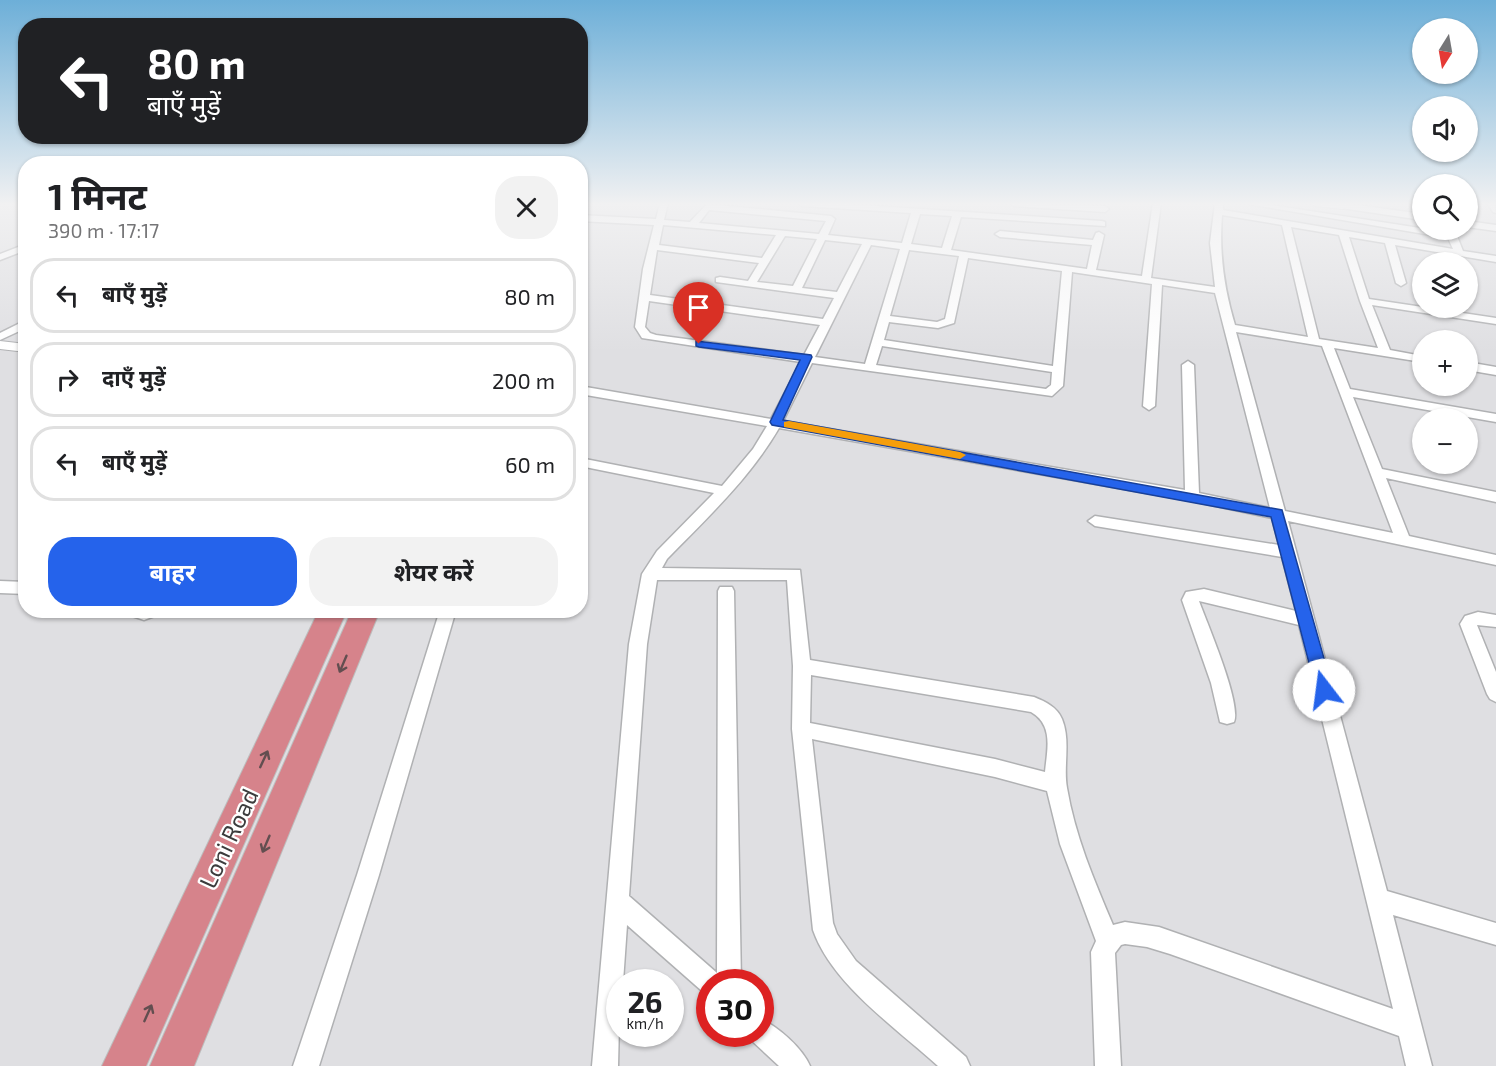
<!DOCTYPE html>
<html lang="hi">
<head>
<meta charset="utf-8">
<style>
  :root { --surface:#fff; --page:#f2f2f2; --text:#202124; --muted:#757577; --line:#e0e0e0; --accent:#2563eb }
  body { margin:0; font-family:"Exo 2","Noto Sans Devanagari",sans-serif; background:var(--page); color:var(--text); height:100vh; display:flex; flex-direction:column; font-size:22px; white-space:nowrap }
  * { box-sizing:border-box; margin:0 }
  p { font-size:20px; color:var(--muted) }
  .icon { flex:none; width:33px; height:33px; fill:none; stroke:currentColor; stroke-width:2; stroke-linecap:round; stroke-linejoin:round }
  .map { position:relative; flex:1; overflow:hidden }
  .drawer { position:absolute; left:18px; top:156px; width:570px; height:462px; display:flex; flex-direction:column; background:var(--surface); border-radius:24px; box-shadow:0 2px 4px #0004 }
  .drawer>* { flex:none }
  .top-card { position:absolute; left:18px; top:18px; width:570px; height:126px; border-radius:24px; box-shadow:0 2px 4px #0004; background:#202124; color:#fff; overflow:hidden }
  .needle { width:39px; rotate:191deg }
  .controls { position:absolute; left:1412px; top:18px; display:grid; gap:12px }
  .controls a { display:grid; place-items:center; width:66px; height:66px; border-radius:50%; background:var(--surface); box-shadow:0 2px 4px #0004; font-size:30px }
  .speed { position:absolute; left:606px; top:969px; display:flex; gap:12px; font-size:30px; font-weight:700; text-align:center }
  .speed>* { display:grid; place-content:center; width:78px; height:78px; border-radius:50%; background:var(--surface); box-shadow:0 2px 4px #0004; line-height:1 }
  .speed small { font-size:15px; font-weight:400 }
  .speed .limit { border:9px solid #d22; background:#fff; color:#111 }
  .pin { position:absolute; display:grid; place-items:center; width:51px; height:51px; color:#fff; margin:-62px -26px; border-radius:50% 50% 50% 0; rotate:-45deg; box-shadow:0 0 6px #0007 }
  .pin .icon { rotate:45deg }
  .me { position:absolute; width:66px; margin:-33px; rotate:345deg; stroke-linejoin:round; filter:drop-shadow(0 0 4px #0008) }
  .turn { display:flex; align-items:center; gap:21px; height:126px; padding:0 30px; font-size:27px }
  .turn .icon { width:78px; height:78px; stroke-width:2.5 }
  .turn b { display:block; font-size:42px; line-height:51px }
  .round { display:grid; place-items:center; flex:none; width:63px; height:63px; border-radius:24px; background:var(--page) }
  .head { display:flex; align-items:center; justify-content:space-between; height:102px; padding:0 30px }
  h1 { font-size:36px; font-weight:700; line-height:45px }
  .cta { display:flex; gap:12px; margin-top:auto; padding:12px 30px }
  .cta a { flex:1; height:69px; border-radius:24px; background:var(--accent); color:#fff; font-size:24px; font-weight:700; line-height:69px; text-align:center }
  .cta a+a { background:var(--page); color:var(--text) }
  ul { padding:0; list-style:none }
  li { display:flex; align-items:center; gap:18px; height:75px; margin:0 12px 9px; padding:0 18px; border:3px solid var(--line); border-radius:24px }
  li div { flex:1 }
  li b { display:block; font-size:22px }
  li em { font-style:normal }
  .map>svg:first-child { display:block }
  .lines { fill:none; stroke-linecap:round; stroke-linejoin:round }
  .minor-casing { stroke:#b0b1b3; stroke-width:3 }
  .tertiary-casing { stroke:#b0b1b3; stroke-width:2 }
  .trunk-casing { stroke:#bdbdbd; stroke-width:2 }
  .minor { fill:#fff; fill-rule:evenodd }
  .tertiary { fill:#fff; fill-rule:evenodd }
  .trunk { fill:#d6838b; fill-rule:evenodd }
  .oneway { stroke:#624e50 }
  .route { fill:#2563eb; stroke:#184099; stroke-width:1.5 }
  .slow { fill:#f59e0b }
  .labels { text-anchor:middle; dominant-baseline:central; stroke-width:4.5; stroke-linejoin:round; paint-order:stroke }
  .near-street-label { font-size:24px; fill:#3c3c3d; stroke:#fff }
</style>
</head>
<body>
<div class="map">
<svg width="1496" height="1066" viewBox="0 0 1496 1066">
  <rect width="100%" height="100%" fill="#dfdfe2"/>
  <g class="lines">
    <defs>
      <path id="minor" d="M660,203H668L664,220L690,222L707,204L831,216L835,219L828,235L902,243L911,213L802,206L798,203H832L1102,221L1105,222V226L961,217L951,250L1087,269L1092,245L1000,237L995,234L1000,231L1093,240L1096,233L1099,232L1104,235L1096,270L1142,276L1153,203H1161L1151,278L1215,287L1210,243L1215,203H1223V210L1453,249L1448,238L1242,203H1259L1452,233L1457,236L1463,251L1496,256V262L1395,245L1406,283L1401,286L1396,283L1385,243L1349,237L1369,299L1496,318V324L1372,305L1390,350L1422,356V362L1334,348L1350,389L1496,414V422L1353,397L1382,469L1496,492V502L1386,478L1409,536L1496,555V565L1288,521L1387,891L1496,923V945L1393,915L1432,1066H1406L1399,1036L1170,954L1147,947L1125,944L1121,945L1115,953L1121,1066H1095L1091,952L1096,941L1060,844L1047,791L995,777L812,739L833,923L837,934L856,961L966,1057L970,1066H938C895,1027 832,984 813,930L792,729L793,666L787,580H657L647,644L629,896L717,973L718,591L720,587H732L734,591L741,982H710V995L702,991L627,925L623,982H620L618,1066H592L629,644L642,574L657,551L714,493L580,466V458L722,486L753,449L767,426L580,394V386L771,419L801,362L642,338L635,327L643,269L654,225L580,221V215L656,219ZM709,210L826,221L819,234L699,223ZM920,214L952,216L942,248L911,244ZM1222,215L1282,225L1308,337L1235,325C1224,288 1219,254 1222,215ZM663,225L776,235L762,258L659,245ZM1291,227L1339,235L1360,301L1378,348L1319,339ZM785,236L817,239L793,286L757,282ZM825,240L862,244L837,292L802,288ZM871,245L900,249L865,364L815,357ZM657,250L759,263L748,281L720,277L716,278V282L834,298L823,319L650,295ZM909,250L959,256L945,319L937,322L890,316ZM968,258L1062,271L1053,366L884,340L889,322L938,328L954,323ZM1072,272L1152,284L1143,406L1149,410L1155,406L1162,285L1215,293L1270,508L1199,493L1194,365L1188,361L1182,365L1185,490L783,421L812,363L1052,396L1063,386ZM649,301L820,325L804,355L656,335L650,333L645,327ZM1236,332L1322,346L1393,533L1285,511ZM882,346L1052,372L1051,385L1046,389L876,365ZM779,428L1192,501L1272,518L1279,545L1095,516L1088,521L1095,526L1282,557L1296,611L1204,589L1186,592L1182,600L1211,683L1220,722L1227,724L1234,722C1242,704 1207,623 1199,601L1299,625L1393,1009L1159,927L1125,922L1113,925C1094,880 1075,836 1067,788C1063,766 1071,741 1062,719C1057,707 1046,702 1034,697L810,660L800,570L662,568L667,559C707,518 750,478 779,428ZM811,675L1031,712C1054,725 1047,750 1045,772L995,759L810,723Z
        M1010,203L1105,206L1109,209L1105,212L1014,206Z
        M1344,203L1422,214V220L1341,208V204Z
        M1487,203H1495L1496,213L1493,212Z
        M1467,221L1496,225V231L1467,227Z
        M26,244V250L0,260V254Z
        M26,320V328L0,340V333Z
        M1467,362L1496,367V375L1467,370Z
        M0,581L26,582V594L0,593Z
        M124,610H162L160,614L144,620L126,614Z
        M440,610H456L379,875L319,1066H293L357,875Z
        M1478,612L1496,615V627L1477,625L1496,672V702L1490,699L1487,694L1460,624L1465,616Z
        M760,1019C778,1026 803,1049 810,1066H779L751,1040L749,1034H760Z"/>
      <path id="tertiary" d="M1310,203H1350L1343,209L1315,206Z
        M0,341L26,344V352L0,349Z"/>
      <path id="trunk" d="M319,610H347L146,1066H102Z
        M352,610H380L194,1066H150Z"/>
    </defs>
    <use href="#minor" class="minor-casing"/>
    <use href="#tertiary" class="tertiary-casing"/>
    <use href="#trunk" class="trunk-casing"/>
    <use href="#minor" class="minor"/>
    <use href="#tertiary" class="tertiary"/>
    <use href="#trunk" class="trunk"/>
  </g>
  <defs><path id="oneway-shaft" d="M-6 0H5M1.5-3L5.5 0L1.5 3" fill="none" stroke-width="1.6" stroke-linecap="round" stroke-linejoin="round" transform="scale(1.5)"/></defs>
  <g class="oneway">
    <use href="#oneway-shaft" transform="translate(343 664) rotate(113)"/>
    <use href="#oneway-shaft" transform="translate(264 759) rotate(-65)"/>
    <use href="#oneway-shaft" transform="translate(266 844) rotate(113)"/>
    <use href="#oneway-shaft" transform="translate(148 1013) rotate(-66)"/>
  </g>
  <linearGradient id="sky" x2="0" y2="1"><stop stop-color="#6dafd8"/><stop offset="0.58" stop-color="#f1f1f2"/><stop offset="1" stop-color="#f1f1f2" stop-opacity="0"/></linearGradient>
  <rect width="1496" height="352" fill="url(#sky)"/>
  <path class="route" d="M696,341L811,355L812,357L783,420L1282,510L1333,690L1330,694H1319L1316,690L1271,517L772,425L770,422L800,360L699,347L696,346Z"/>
  <path class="slow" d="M789,421L960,452L966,455L960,459L784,427V422Z"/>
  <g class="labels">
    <g class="near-street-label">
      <text transform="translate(228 838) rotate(-65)">Loni Road</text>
    </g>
  </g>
</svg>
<div class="controls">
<a><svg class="needle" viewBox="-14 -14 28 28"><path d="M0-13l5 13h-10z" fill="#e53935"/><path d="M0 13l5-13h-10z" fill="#757577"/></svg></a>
<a><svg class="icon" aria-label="sound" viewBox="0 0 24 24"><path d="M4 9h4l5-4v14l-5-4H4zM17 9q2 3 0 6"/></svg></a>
<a><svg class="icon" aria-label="search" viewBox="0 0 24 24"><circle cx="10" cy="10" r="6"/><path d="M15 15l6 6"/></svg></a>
<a><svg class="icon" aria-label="layers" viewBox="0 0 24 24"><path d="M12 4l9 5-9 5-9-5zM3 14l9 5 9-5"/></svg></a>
<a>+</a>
<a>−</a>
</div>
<div class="speed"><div>26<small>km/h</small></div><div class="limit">30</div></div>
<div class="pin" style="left:699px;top:344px;background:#d93025"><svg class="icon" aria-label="arrive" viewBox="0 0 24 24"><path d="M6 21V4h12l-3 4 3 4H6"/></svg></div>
<svg class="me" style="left:1324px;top:690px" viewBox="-20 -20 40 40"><circle r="19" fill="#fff"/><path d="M0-13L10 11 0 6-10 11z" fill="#2563eb"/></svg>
<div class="top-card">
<div class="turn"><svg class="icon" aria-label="left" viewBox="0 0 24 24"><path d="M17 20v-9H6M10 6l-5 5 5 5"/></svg><div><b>80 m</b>बाएँ मुड़ें</div></div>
</div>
<section class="drawer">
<div class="head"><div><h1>1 मिनट</h1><p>390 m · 17:17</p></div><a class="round"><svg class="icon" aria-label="close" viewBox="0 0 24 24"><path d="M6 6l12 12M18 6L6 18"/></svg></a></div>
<ul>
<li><svg class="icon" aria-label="left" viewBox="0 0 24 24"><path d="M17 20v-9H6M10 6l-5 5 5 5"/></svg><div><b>बाएँ मुड़ें</b></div><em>80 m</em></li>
<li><svg class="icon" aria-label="right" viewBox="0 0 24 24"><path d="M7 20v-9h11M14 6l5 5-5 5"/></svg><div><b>दाएँ मुड़ें</b></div><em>200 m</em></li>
<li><svg class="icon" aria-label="left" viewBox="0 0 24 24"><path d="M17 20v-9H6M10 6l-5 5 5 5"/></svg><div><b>बाएँ मुड़ें</b></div><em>60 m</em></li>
</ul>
<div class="cta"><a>बाहर</a><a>शेयर करें</a></div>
</section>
</div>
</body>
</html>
